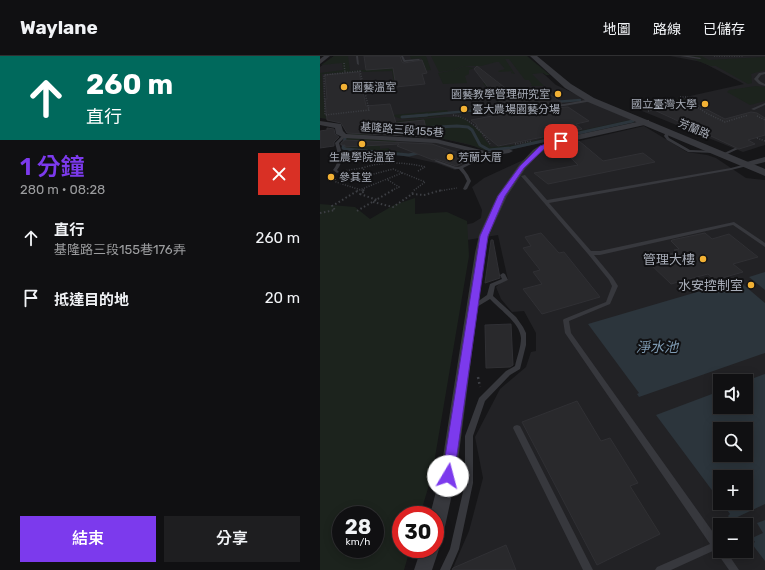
<!DOCTYPE html>
<html lang="zh-TW">
<head>
<meta charset="utf-8">
<style>
  :root { --surface:#101012; --page:#1e1e20; --text:#f1f3f6; --muted:#9c9d9f; --line:#303032; --accent:#7c3aed }
  body { margin:0; font-family:Rubik,"Noto Sans TC",sans-serif; background:var(--page); color:var(--text); height:100vh; display:flex; flex-direction:column; font-size:15px; white-space:nowrap }
  * { box-sizing:border-box; margin:0 }
  p { font-size:13px; color:var(--muted) }
  .icon { flex:none; width:22px; height:22px; fill:none; stroke:currentColor; stroke-width:2; stroke-linecap:round; stroke-linejoin:round }
  .map { position:relative; flex:1; overflow:hidden }
  .drawer { display:flex; flex-direction:column; background:var(--surface); width:320px }
  .drawer>* { flex:none }
  .hud { background:#00695c; color:#fff; overflow:hidden }
  .buttons { position:absolute; left:393px; top:318px; display:grid; gap:8px }
  .buttons a { display:grid; place-items:center; width:40px; height:40px; border-radius:0px; background:var(--surface); box-shadow:0 2px 10px #0003,0 0 0 1px var(--line); font-size:20px }
  .speed { position:absolute; left:12px; top:450px; display:flex; gap:8px; font-size:20px; font-weight:700; text-align:center }
  .speed>* { display:grid; place-content:center; width:52px; height:52px; border-radius:50%; background:var(--surface); box-shadow:0 2px 10px #0003,0 0 0 1px var(--line); line-height:1 }
  .speed small { font-size:10px; font-weight:400 }
  .speed .limit { border:6px solid #d22; background:#fff; color:#111 }
  .pin { position:absolute; display:grid; place-items:center; width:34px; height:34px; color:#fff; margin:-17px; border-radius:8px; box-shadow:0 2px 6px #0006 }
  .me { position:absolute; width:44px; margin:-22px; rotate:8deg; stroke-linejoin:round; filter:drop-shadow(0 0 3px #0008) }
  .turn { display:flex; align-items:center; gap:14px; height:84px; padding:0 20px; font-size:18px }
  .turn .icon { width:52px; height:52px; stroke-width:2.5 }
  .turn b { display:block; font-size:28px; line-height:34px }
  .round { display:grid; place-items:center; flex:none; width:42px; height:42px; border-radius:0px; background:var(--page) }
  .summary { display:flex; align-items:center; justify-content:space-between; height:68px; padding:0 20px }
  h1 { font-size:24px; font-weight:600; line-height:30px; color:var(--accent) }
  .cta { display:flex; gap:8px; margin-top:auto; padding:8px 20px }
  .cta a { flex:1; height:46px; border-radius:0px; background:var(--accent); color:#fff; font-size:16px; font-weight:600; line-height:46px; text-align:center }
  .cta a+a { background:var(--page); color:var(--text) }
  ul { padding:0; list-style:none }
  li { display:flex; align-items:center; gap:12px; height:60px; padding:0 20px }
  li div { flex:1 }
  li b { display:block; font-size:15px }
  li em { font-style:normal }
  header { display:flex; align-items:center; gap:24px; box-sizing:border-box; height:56px; padding:0 20px; background:var(--surface); border-bottom:1px solid var(--line) }
  header strong { font-size:19px }
  nav { display:flex; gap:22px; margin-inline-start:auto; font-size:14px }
  main { display:flex; flex:1; min-height:0 }
  .map>svg:first-child { display:block }
  .built { fill:#222225; fill-rule:evenodd }
  .green { fill:#1c231d; fill-rule:evenodd }
  .water { fill:#2c353c; fill-rule:evenodd }
  .lines { fill:none; stroke-linecap:round; stroke-linejoin:round }
  .stream-far1 { stroke:#2c353c; stroke-width:2.5 }
  .stream { stroke:#2c353c; stroke-width:3 }
  .building { fill:#29292c; stroke:#303034 }
  .path-far2 { stroke:#3d3f44; stroke-width:1.5; stroke-dasharray:1 1.5; stroke-linecap:butt }
  .path-far1 { stroke:#3d3f44; stroke-width:2; stroke-dasharray:1.5 2.5; stroke-linecap:butt }
  .path { stroke:#3d3f44; stroke-width:2.5; stroke-dasharray:2 3; stroke-linecap:butt }
  .service { fill:#37383d; fill-rule:evenodd }
  .minor { fill:#37383d; fill-rule:evenodd }
  .tertiary { fill:#37383d; fill-rule:evenodd }
  .route { fill:#7c3aed; stroke:#51269a }
  .poi-dot { fill:#f2b134; stroke:#111113; stroke-width:1.5 }
  .labels { text-anchor:middle; dominant-baseline:central; stroke-width:4; stroke-linejoin:round; paint-order:stroke }
  .far-poi-label { font-size:11px; fill:#a8adb8; stroke:#111113; text-anchor:start }
  .far-street-label { font-size:11px; fill:#a8adb8; stroke:#111113 }
  .poi-label { font-size:13px; fill:#a8adb8; stroke:#111113; text-anchor:end }
  .water-label { font-size:14px; font-style:italic; fill:#7f9bb3; stroke:#111113 }
</style>
</head>
<body>
<header>
<strong>Waylane</strong>
<nav><a>地圖</a><a>路線</a><a>已儲存</a></nav>
</header>
<main>
<section class="drawer">
<div class="hud">
<div class="turn"><svg class="icon" aria-label="ahead" viewBox="0 0 24 24"><path d="M12 20V5M6 11l6-6 6 6"/></svg><div><b>260 m</b>直行</div></div>
</div>
<div class="summary"><div><h1>1 分鐘</h1><p>280 m · 08:28</p></div><a class="round" style="background:#d93025;color:#fff"><svg class="icon" aria-label="close" viewBox="0 0 24 24"><path d="M6 6l12 12M18 6L6 18"/></svg></a></div>
<ul>
<li><svg class="icon" aria-label="ahead" viewBox="0 0 24 24"><path d="M12 20V5M6 11l6-6 6 6"/></svg><div><b>直行</b><p>基隆路三段155巷176弄</p></div><em>260 m</em></li>
<li><svg class="icon" aria-label="arrive" viewBox="0 0 24 24"><path d="M6 21V4h12l-3 4 3 4H6"/></svg><div><b>抵達目的地</b></div><em>20 m</em></li>
</ul>
<div class="cta"><a>結束</a><a>分享</a></div>
</section>
<div class="map">
<svg width="445" height="514" viewBox="0 0 445 514">
  <rect width="100%" height="100%" fill="#161618"/>
  <path class="built" d="M14,0H204L236,29L314,65L190,94L167,95L159,91L115,81L59,78L31,80L26,75L30,66L0,62V11Z
    M350,0H445V89L423,96L317,53L332,45L337,44L350,47L370,40L424,28L382,6Z
    M324,70L367,96L387,99L396,102L426,122L445,124V514H132L149,475L163,422L155,381L180,333L206,311L211,296L216,295V277L204,255L192,256L181,243L176,231L181,226L188,224L178,179L147,184L144,169L153,167L161,162L162,154L152,131L164,122L229,92ZM400,325H426V351H400ZM400,373H426V399H400ZM400,421H426V447H400ZM400,469H426V495H400Z
    M24,82H52L113,86L164,99L144,109L145,111L135,114L116,107L79,99L36,94L23,95L21,87Z"/>
  <path class="green" d="M14,0H28L30,15L104,9L101,2L91,3L90,0H106L111,14L91,15L74,27L72,15L43,16L42,15L2,18L5,60L72,53L73,59L127,54L129,58C120,60 82,65 76,61L34,65L0,62V17L23,14L22,7L1,9Z
    M111,0H207L230,19H226L223,17L212,18L224,30H210L212,29L209,24H205L189,3H185L195,18L191,17L192,15L179,16L178,15L185,13L179,6H176L161,10H143L134,14L119,16Z
    M367,0H381L389,4L445,1V14L431,18L432,27L428,28L396,10C389,11 380,5 373,3H383L379,1Z
    M144,10L154,12L149,14V18L145,20L147,27L123,28L118,17L135,14Z
    M163,27H165L176,41L237,45L240,48L158,55L144,58L136,57L135,55L180,49Z
    M436,30L445,31V45L430,49L407,36L409,34Z
    M361,42L368,45C354,49 337,56 323,50L337,44L350,47Z
    M125,61H142L163,78L161,79L171,91L195,89L198,92L167,95L148,88L115,81L59,78L31,80L26,75L27,70H32V78H34V69Z
    M310,64L314,65L213,88L203,87Z
    M25,82L77,83L75,86H58L57,90H60V93L69,92V94L81,96L79,98L26,93L24,92Z
    M95,142V158L127,156L147,165L149,200L112,419L100,459H81V493H90L84,514H0V148L35,151L50,163L74,149ZM21,459H55V493H21Z"/>
  <path class="water" d="M445,216V234L429,221Z
    M418,224L445,247V297L319,341L317,338L319,337L268,268Z
    M445,318V448L411,464L408,460L410,458L402,447H426V421H400V445L336,359L400,335V351H426V325ZM400,373H426V399H400Z
    M445,464V505L432,488L435,486L432,482L443,477L437,467Z"/>
  <g class="lines">
    <path class="stream-far1" d="M235,46L260,44
      M96,60L189,51"/>
    <path class="stream" d="M82,61L107,59
      M100,72L137,70L148,71L152,74L160,89L169,94L191,92L313,65
      M25,82L23,92L26,93L89,99L102,96"/>
  </g>
  <path class="building" d="M44,0H80L82,6L84,7L102,4L107,17L102,18L105,28L76,31L73,12L46,14Z
    M157,10L193,38L225,35L242,47L197,51L194,52L196,55L248,51L269,65L256,68L262,73L249,76L252,78L232,84L228,80L178,90L156,72L158,71L156,70L157,69L151,64L188,57L154,13Z
    M39,16L46,50L70,48L76,67L104,64L108,81L27,77L21,67L7,64L5,43H7L5,19Z
    M376,48L405,63L431,56L437,57L445,62V79L428,84L435,88L419,93L332,53Z
    M7,72L14,73L15,78L19,81L14,86V90L0,92V75L7,74Z
    M25,84L112,88L153,102L136,110L116,103L113,104L77,90L79,88L25,91V89H21V87Z
    M259,85L283,105L323,97L335,106L228,128L214,117L258,109L239,90Z
    M221,177L239,197L244,196L280,241L222,258L203,233L222,228L213,216L220,214L203,192L211,190L205,181Z
    M385,177L392,183L409,178L438,201L413,208L423,216L395,224L388,218L351,228L327,205L357,196L354,194L359,193L351,185L352,184Z
    M171,184H173L180,222L165,227Z
    M191,268L193,309L190,311L166,312L165,269Z
    M257,345L281,385L290,382L318,427L310,430L340,478L277,509L202,366Z
    M186,489L196,514H132L133,512Z"/>
  <g class="lines">
    <path class="path-far2" d="M394,0H424
      M24,7L25,17
      M40,15L49,54L5,59L4,19Z
      M360,41H368
      M328,55L369,46L388,58L405,66L428,59
      M133,59C148,61 162,75 170,88
      M437,60L445,64
      M437,82L445,85
      M195,88L212,85
      M42,112C64,105 83,106 106,111
      M24,115L42,112L50,119L73,113L105,126L93,135
      M98,115L105,111
      M15,123L16,126L44,135
      M68,124L79,131L71,135
      M37,135L82,117
      M119,135L137,132"/>
    <path class="path-far1" d="M43,134L45,135L40,138L57,144
      M92,138L104,139L122,134
      M53,146L73,151L92,138L94,134
      M37,155L73,134
      M0,157L15,154L12,150L39,134"/>
    <path class="path" d="M158,321L160,331"/>
    <path class="service" d="M36,0H38L39,9L37,8Z
      M81,0H83L85,4L99,3L100,4L84,6L83,5Z
      M360,0H369L381,2L380,3Z
      M445,16V18L441,19L438,23L441,26L445,28V30L439,28L434,23L439,17Z
      M271,43H272V45L244,50L197,54L195,53L197,52L244,48Z
      M445,47V49L434,54L431,53Z
      M347,74L350,75L348,80L349,82L370,94L395,95L397,96L395,97L368,96L347,84L344,80Z
      M23,79L26,80L19,87C22,97 24,105 17,114L19,116L17,117L13,114C20,105 18,97 15,87Z
      M415,92L418,93L403,100L400,99Z
      M168,97L171,98L143,112L148,119L151,125L147,133L145,134L143,133L147,125L144,119L139,113H135L114,105L116,104L136,111H139Z
      M426,108L428,109L427,110L411,114L229,147L271,195H280L414,166L445,187V191L413,169L280,199H274L293,222L298,230L290,248L249,265L251,277L400,486V495H406L419,514H409L395,494L351,514H335L337,511L390,488L245,277L243,264L244,263L286,246L292,230L289,224L268,198L201,120L205,119L227,144L411,112Z
      M183,217L185,218L188,224L175,230L173,240L196,261L203,271L206,277V289L200,313L190,319L165,345L153,380V427L139,493L130,514H120L130,493L145,427V380L159,342L186,315L195,310C197,301 201,291 201,282C200,267 179,253 170,243L155,252L153,253L150,251L167,239L170,228L182,223L180,219Z
      M197,369L200,370L273,514H263L193,372L194,370Z"/>
    <path class="minor" d="M4,0H10L0,8V3Z
      M326,64H329V68L243,87L225,94L219,98L205,113L187,140L169,179L165,197L136,420L124,475L121,481L115,483V459H110L120,420L155,197L159,179L177,140L199,109L213,94L219,90L238,83Z
      M0,65L21,68L23,75L26,78L116,83L169,96L189,93L193,95L189,97L169,100L116,87L24,82L16,78L15,72L0,69Z
      M445,101V106L426,111L422,109L423,107Z
      M115,486L119,493L112,514H94L101,493H115Z"/>
    <path class="tertiary" d="M210,0H217L251,28L274,42L445,113V120L268,46L245,32Z"/>
  </g>
  <path class="route" d="M241,83L244,85L243,86L224,93L204,112L185,140L168,180L134,420L132,424L128,426L124,424L122,420L160,180L178,140L200,110L220,90Z"/>
  <g class="poi-dot">
    <circle cx="24" cy="31" r="4"/>
    <circle cx="238" cy="38" r="4"/>
    <circle cx="385" cy="48" r="4"/>
    <circle cx="144" cy="53" r="4"/>
    <circle cx="42" cy="88" r="4"/>
    <circle cx="130" cy="101" r="4"/>
    <circle cx="11" cy="121" r="4"/>
    <circle cx="383" cy="203" r="4"/>
    <circle cx="431" cy="229" r="4"/>
  </g>
  <g class="labels">
    <g class="far-poi-label">
      <text x="32" y="31">園藝溫室</text>
      <text x="230" y="38" text-anchor="end">園藝教學管理研究室</text>
      <text x="377" y="48" text-anchor="end">國立臺灣大學</text>
      <text x="152" y="53">臺大農場園藝分場</text>
      <text x="42" y="101" text-anchor="middle">生農學院溫室</text>
      <text x="138" y="101">芳蘭大厝</text>
      <text x="19" y="121">參其堂</text>
    </g>
    <g class="far-street-label">
      <text transform="translate(374 73) rotate(23)">芳蘭路</text>
      <text transform="translate(82 74) rotate(4)">基隆路三段155巷</text>
    </g>
    <g class="poi-label">
      <text x="375" y="203">管理大樓</text>
      <text x="423" y="229">水安控制室</text>
    </g>
    <g class="water-label">
      <text x="337" y="291">淨水池</text>
    </g>
  </g>
</svg>
<div class="buttons">
<a><svg class="icon" aria-label="sound" viewBox="0 0 24 24"><path d="M4 9h4l5-4v14l-5-4H4zM17 9q2 3 0 6"/></svg></a>
<a><svg class="icon" aria-label="search" viewBox="0 0 24 24"><circle cx="10" cy="10" r="6"/><path d="M15 15l6 6"/></svg></a>
<a>+</a>
<a>−</a>
</div>
<div class="speed"><div>28<small>km/h</small></div><div class="limit">30</div></div>
<div class="pin" style="left:241px;top:85px;background:#d93025"><svg class="icon" aria-label="arrive" viewBox="0 0 24 24"><path d="M6 21V4h12l-3 4 3 4H6"/></svg></div>
<svg class="me" style="left:128px;top:420px" viewBox="-20 -20 40 40"><circle r="19" fill="#fff"/><path d="M0-13L10 11 0 6-10 11z" fill="#7c3aed"/></svg>
</div>
</main>
</body>
</html>
